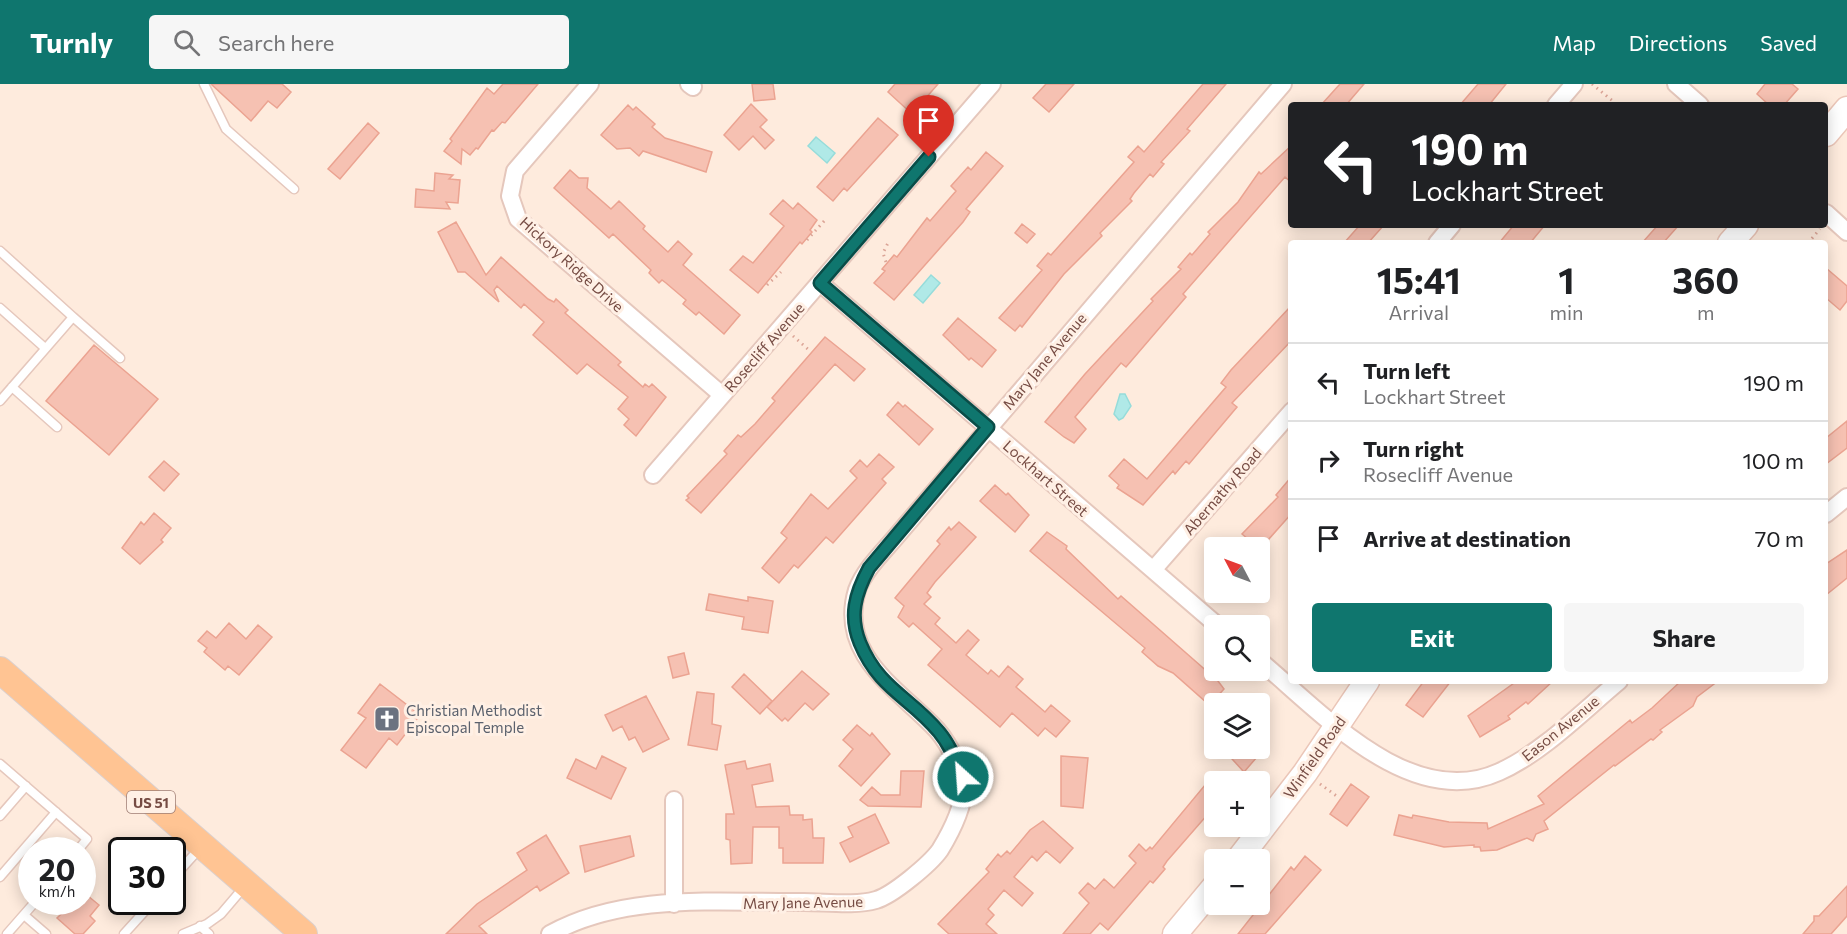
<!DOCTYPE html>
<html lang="en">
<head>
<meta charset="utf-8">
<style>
  :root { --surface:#fff; --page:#f6f6f6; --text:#202124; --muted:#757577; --line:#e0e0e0; --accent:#0f766e }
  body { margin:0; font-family:Commissioner,sans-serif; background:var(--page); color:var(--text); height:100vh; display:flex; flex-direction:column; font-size:22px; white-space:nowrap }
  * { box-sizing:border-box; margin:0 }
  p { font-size:20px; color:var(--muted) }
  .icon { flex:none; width:33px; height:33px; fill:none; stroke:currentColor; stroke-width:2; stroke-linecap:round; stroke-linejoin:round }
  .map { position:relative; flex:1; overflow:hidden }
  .details { position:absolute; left:1288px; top:156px; width:540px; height:444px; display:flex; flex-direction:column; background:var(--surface); border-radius:6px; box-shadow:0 3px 15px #0003 }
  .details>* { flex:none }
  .guide { position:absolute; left:1288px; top:18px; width:540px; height:126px; border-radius:6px; box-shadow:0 3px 15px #0003; background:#202124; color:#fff; overflow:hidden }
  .needle { width:39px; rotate:311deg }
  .controls { position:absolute; left:1204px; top:453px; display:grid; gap:12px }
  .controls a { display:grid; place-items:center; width:66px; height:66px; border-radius:6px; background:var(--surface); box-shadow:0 3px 15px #0003; font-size:30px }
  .speed { position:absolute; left:18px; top:753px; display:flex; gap:12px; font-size:30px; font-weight:700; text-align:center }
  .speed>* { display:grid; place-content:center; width:78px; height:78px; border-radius:50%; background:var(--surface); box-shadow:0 3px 15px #0003; line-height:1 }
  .speed small { font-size:15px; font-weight:400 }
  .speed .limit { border:3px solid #111; border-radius:9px; background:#fff; color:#111 }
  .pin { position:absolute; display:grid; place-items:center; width:51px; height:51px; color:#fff; margin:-62px -26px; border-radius:50% 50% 50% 0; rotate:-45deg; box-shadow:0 0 6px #0007 }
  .pin .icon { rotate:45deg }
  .me { position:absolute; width:66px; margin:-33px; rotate:334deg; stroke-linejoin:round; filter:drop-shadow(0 0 4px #0008) }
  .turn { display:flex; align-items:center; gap:21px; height:126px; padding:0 24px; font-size:27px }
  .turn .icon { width:78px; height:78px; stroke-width:2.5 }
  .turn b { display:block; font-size:42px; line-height:51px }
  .eta { display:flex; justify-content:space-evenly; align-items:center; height:102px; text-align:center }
  .eta b { font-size:36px; font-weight:700; line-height:42px }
  .primary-button { display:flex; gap:12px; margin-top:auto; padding:12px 24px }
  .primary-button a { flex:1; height:69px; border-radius:6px; background:var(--accent); color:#fff; font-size:24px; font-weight:700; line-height:69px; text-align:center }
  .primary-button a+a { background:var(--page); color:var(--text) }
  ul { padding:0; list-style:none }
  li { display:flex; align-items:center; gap:18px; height:78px; padding:0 24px; border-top:2px solid var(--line) }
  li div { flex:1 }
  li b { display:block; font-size:22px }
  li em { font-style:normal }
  header { display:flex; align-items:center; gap:36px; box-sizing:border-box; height:84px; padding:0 30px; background:var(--accent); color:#fff }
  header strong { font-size:28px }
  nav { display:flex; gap:33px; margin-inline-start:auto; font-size:21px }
  .search { width:420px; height:54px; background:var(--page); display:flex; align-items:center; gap:15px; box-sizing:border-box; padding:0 21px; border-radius:6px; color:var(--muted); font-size:22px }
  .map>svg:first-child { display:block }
  .water { fill:#b0e9e7; stroke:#96dcda; stroke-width:1.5 }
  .building { fill:#f6c1b2; stroke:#eba391; stroke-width:1.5 }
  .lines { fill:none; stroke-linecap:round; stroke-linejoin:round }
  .lane-casing { stroke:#e5c7bc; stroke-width:11 }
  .street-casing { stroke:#e5c7bc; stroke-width:20 }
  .secondary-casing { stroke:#ebc6b8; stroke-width:27 }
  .primary-casing { stroke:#dbd0ce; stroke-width:28 }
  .path { stroke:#dba496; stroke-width:3; stroke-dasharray:1.5 4.5; stroke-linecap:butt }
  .lane { stroke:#fff; stroke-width:8 }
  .street { stroke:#fff; stroke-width:16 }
  .secondary { stroke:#fff; stroke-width:24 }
  .primary { stroke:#ffc493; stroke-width:26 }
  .route-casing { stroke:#0a4d48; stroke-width:15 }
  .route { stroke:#0f766e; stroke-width:10 }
  .labels { text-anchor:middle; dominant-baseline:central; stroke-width:6; stroke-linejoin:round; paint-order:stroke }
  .shield { fill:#fff0e5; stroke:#9f7d74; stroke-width:1.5 }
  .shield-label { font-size:14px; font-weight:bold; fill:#764c44 }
  .street-label { font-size:15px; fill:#764c44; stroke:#fff0e5 }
  .worship-label { font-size:15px; fill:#5b616d; stroke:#fff0e5; text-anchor:start }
</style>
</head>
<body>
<header>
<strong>Turnly</strong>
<div class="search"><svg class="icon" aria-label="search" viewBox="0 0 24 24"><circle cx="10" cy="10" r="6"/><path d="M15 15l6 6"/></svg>Search here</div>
<nav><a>Map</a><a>Directions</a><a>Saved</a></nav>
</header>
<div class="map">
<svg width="1847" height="850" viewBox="0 0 1847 850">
  <rect width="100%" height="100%" fill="#feebdd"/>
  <path class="water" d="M816,53L835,69L827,79L808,62Z
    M931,191L940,199L923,219L914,211Z
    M1120,310H1125L1131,322L1123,334L1119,336L1114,330Z"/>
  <path class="building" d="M211,0H282L291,8L277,24L268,17L251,37Z
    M503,0H538L505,39L502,38L494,47L492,46L478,65L476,64L470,71L462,65L461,80L444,67L452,57L450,55L487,4L494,10Z
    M752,0H773L775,15L754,17Z
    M895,0H938L912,30L888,8Z
    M1046,0H1074L1049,28L1033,14Z
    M1203,0H1226L1187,45L1190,47L1161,78L1164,80L1153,93L1150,90L1134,109L1130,115L1132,117L1100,149L1102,152L1064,190L1022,243L1020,241L1015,247L999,234L1042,186L1037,182L1048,169L1051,171L1134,78L1128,73L1138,62L1144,68Z
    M1340,0H1364L1346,21H1321Z
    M1478,0H1506L1489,21H1460Z
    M1765,0H1792L1798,5L1784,21H1769L1757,10Z
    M751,20L767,36L760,43L774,56L765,65L753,52L739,66L724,51Z
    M628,21L633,26L636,23L655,40L652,43L665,54L712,68L706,88L643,67L639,72L630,64L617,65L601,51Z
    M878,34L898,51L847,107L844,104L833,117L817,103Z
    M368,39L379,49L340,95L328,85Z
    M1292,61V99L1285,93L1183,210L1186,213L1126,283L1121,279L1075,333L1086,345L1074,359L1064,353L1045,338L1085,290L1153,217L1151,215L1181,185L1178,183L1190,169L1192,171L1210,150L1208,148L1238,118L1259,88L1261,90Z
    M986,68L1003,82L966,125L970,128L963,138L894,216L874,199L885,187L882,185L894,171L897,173L927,134L930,137L956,107L951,102L968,83L971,86Z
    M570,86L579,94H588L587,104L611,125L619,117L645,142L643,145L668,168L678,157L692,170L683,181L740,231L724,250L699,228L696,231L683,220L686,216L666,199L662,196L659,199L649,189L651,186L613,150L609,154L554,104Z
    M435,89L453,91L449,95L460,96L458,119L446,118L450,125L415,123L416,105L434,107Z
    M783,116L793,125L798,119L817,136L810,146L812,148L802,160L800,158L758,209L730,186L743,172L753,179L784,142L770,130Z
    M456,138L486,191L501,173L548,215L554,218L556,215L568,226L565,229L621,278L618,281L643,303L645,300L649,303L652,300L666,313L636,352L624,341L629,335L618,325L628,313L587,280L577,290L533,251L544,238L524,220L521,224L497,202L494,206L499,218L465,188H458L438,148Z
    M1022,140L1035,150L1027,159L1015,149Z
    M1360,141H1384L1368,159H1344Z
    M1514,141H1545L1530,159H1499Z
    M1658,141H1679L1663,159H1642Z
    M1826,184L1847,202V217L1840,226L1826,214Z
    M1292,221V256L1232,319L1237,323L1189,380L1186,377L1175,390L1173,387L1143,421L1117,404L1119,401L1109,392L1124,375L1147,395L1226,303L1221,299L1231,286Z
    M958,234L996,266L982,283L971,274L969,276L943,251Z
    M825,253L865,285L854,297L835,280L701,429L686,416L689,414L687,412L727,370L724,367L738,351L741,353L755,340L775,317L772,314Z
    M94,261L158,315L109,371L46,317Z
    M898,318L903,323L905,321L933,345L919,361L887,331Z
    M1847,337V364L1826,380V354Z
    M879,370L894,383L882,395L886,399L833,459L826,453L798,484L794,481L779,499L762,484L787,454L781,449L811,410L828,425L857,394L850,387L860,376L867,383Z
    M164,377L179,390L164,407L149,393Z
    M1292,392V429L1260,465L1242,450L1278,413L1276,411Z
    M995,401L1006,411L1008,409L1029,431L1015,448L980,417Z
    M154,429L171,444L161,456L163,458L140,480L122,464L141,438L144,441Z
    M959,438L976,453L935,498L927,509L931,513L924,520L940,534L935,540L956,559L968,546L979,556L966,571L988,590L991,586L999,593L1008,582L1023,595L1016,603L1045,628L1051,621L1070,637L1056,653L1045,644L1038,652L1012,629L1000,643L928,581L942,565L913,539L909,543L898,533L904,522L895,514L940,460L937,457L949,443L951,446Z
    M1047,448L1067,462L1066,465L1118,515L1121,512L1218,597L1224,605L1215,615V626L1173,589L1158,582L1142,568L1145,564L1030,467Z
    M1847,466V494L1826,511V480Z
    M709,510L748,517V513L773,517L768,549L742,545L744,533L706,526Z
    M229,539L246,555L258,541L272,553L239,591L228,582L225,586L204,568L207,564L198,557L207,547L216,554Z
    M684,569L689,590L673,594L668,573Z
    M802,587L829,610L813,626L805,619L788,637L785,634L782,637L767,623Z
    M744,590L772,617L760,630L732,603Z
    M1424,597H1451L1423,633L1406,621Z
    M1517,597H1553L1528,620L1526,618L1508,632L1510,635L1480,653L1468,632Z
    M1681,597H1718L1697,613L1693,622L1660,646L1662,648L1653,656L1651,655L1615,682L1614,681L1544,737L1548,745L1536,750L1533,757L1527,754L1497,766L1481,767L1480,763H1474V761L1444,763L1394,751L1399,731L1412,734L1413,731L1449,738L1487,739L1488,745L1544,720L1538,712L1630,636L1632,639L1652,624Z
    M380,600L420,631L397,661L389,654L366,684L341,666L366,634L358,629Z
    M697,608L714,610L712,640L721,642L717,666L688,661Z
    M646,612L669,655L643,668L635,653L629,656L622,642L613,647L605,631Z
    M857,641L870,652L872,649L890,670L861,702L839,682L853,665L843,656Z
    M1222,664H1246L1257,673L1244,688Z
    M602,672L626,684L611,715L567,694L576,675L596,685Z
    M1061,672L1088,674L1083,724L1061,722Z
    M745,677L747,685L770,680L773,697L752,701L756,723L789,722L790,731H803V736L812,735L813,754H824L823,779H783V764H779V743H753L752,779L731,780L730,756L726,755V730H734L725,681Z
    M901,687H924L921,723L868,722L860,716L872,703L881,711H900Z
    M1215,689V722L1167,777L1163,783L1165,785L1153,799L1150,797L1108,846L1100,839L1090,850H1063L1089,819L1079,809L1088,799L1095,805L1104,795L1114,804L1136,779L1129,772L1139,760L1146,767L1150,763L1152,765Z
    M1351,700L1369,713L1347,742L1330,730Z
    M875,730L889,759L850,778L840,759L853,753L848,743Z
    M1043,737L1073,764L1060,779L1046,767L1037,777L1032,772L1014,793L1033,809L1022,822L1004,806L988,825L994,831L986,840L997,850H949L938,840L989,788L986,785L998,770L1001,773L1007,767L1010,770L1030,746Z
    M546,751L569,789L540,807L537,802L479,842L487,850H446L477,820L527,786L517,769Z
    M630,752L634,772L585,788L580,762Z
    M1305,772L1321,786L1265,850H1238L1291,783L1294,786Z
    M1847,802V832L1831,850H1803L1814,837V832H1819Z
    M82,807L99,821L90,832L95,837L83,850H75L57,834L74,818H82Z"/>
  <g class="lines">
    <defs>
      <path id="lane" d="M204,0L226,45L294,105
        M0,167L73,233L0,317
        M0,224L45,264
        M73,233L120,274
        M12,303L57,343
        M0,680L87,755L78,766
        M0,732L26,702
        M0,793L56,728
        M172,795L200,764
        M24,831L46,850
        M200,842L209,850
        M7,850L35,818
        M124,850L153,818
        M183,850L207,840L221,830L244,803"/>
      <path id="street" d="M590,0L515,87L510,112L518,135L722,311
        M689,0L693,3
        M1676,0L1700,21
        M1556,21L1574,0
        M1826,129L1847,148
        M1437,159L1452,141
        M820,199L1218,542
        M653,391L992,0
        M1826,430L1847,413
        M1153,486L1292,327
        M1260,577C1321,628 1411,728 1499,688C1542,669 1583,627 1619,597
        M674,820V716
        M550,850C625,808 722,819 804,818C826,818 855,822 876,816C893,811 930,780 940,766C951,748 963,724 964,703C964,693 960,686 956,677C951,666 945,655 937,646C900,606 837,572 857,506C864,487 881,470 894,455L1283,0"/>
      <path id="secondary" d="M1826,50L1847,25
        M1730,159L1746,141
        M1238,776L1305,689L1367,597
        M1175,850L1215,802"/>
      <path id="primary" d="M0,586L304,850"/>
    </defs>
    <use href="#lane" class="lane-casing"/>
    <use href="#street" class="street-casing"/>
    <use href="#secondary" class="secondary-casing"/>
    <use href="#primary" class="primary-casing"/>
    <path class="path" d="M1592,0L1614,18
      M909,38L927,16
      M807,156L826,135
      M1808,159L1820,145
      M886,178L883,169L889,157
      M767,201L781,188
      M793,252L810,267
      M1320,700L1338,713"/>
    <use href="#lane" class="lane"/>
    <use href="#street" class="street"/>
    <use href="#secondary" class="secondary"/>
    <use href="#primary" class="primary"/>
  </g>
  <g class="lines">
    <defs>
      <path id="route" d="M929,73L820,199L988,343L869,484C855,510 849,532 860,559C879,605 910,613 939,648C950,661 956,677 963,693"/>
    </defs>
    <use href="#route" class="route-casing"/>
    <use href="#route" class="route"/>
  </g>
  <defs>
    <symbol id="church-square" viewBox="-11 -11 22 22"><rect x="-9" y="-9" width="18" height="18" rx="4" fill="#6b7280" stroke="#fff0e5"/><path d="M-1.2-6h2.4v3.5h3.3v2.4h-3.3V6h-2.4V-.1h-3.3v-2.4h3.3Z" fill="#fff"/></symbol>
  </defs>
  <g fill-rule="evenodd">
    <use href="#church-square" x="372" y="620" width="30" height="30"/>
  </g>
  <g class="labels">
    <rect class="shield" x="127" y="707" width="48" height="22" rx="4.5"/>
    <g class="shield-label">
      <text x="151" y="718">US 51</text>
    </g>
    <g class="street-label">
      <text transform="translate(572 180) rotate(42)">Hickory Ridge Drive</text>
      <text transform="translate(764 263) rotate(-49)">Rosecliff Avenue</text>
      <text transform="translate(1044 277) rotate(-50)">Mary Jane Avenue</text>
      <text transform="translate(1046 394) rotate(41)">Lockhart Street</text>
      <text transform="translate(1222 407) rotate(-49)">Abernathy Road</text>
      <text transform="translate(1560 644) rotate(-39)">Eason Avenue</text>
      <text transform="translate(1314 673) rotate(-55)">Winfield Road</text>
      <text transform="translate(803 818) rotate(-1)">Mary Jane Avenue</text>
    </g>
    <g class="worship-label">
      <text x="406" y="626">Christian Methodist<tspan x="406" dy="17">Episcopal Temple</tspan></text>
    </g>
  </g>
</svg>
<div class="controls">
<a><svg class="needle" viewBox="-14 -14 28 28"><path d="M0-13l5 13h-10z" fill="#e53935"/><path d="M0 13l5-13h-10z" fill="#757577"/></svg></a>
<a><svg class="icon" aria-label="search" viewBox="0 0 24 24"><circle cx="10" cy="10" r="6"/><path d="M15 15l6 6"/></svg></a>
<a><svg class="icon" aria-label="layers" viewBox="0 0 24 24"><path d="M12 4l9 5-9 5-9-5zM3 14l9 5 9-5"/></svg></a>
<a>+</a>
<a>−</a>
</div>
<div class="speed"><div>20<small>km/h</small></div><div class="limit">30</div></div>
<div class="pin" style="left:929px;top:73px;background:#d93025"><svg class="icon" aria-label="arrive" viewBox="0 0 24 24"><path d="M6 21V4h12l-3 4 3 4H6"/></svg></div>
<svg class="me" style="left:963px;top:693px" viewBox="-20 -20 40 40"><circle r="17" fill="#0f766e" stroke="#fff" stroke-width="3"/><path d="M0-11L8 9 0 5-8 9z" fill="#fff"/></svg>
<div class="guide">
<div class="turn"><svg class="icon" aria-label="left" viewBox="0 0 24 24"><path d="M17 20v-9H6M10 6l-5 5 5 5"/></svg><div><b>190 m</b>Lockhart Street</div></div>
</div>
<section class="details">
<div class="eta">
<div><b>15:41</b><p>Arrival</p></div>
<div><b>1</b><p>min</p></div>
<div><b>360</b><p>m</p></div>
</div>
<ul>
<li><svg class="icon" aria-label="left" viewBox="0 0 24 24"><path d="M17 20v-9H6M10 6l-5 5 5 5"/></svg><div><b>Turn left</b><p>Lockhart Street</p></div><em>190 m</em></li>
<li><svg class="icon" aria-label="right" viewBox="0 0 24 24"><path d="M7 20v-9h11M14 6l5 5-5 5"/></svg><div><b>Turn right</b><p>Rosecliff Avenue</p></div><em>100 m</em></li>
<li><svg class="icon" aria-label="arrive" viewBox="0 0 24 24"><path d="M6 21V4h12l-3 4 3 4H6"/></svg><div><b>Arrive at destination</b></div><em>70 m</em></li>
</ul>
<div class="primary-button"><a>Exit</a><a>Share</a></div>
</section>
</div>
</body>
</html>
